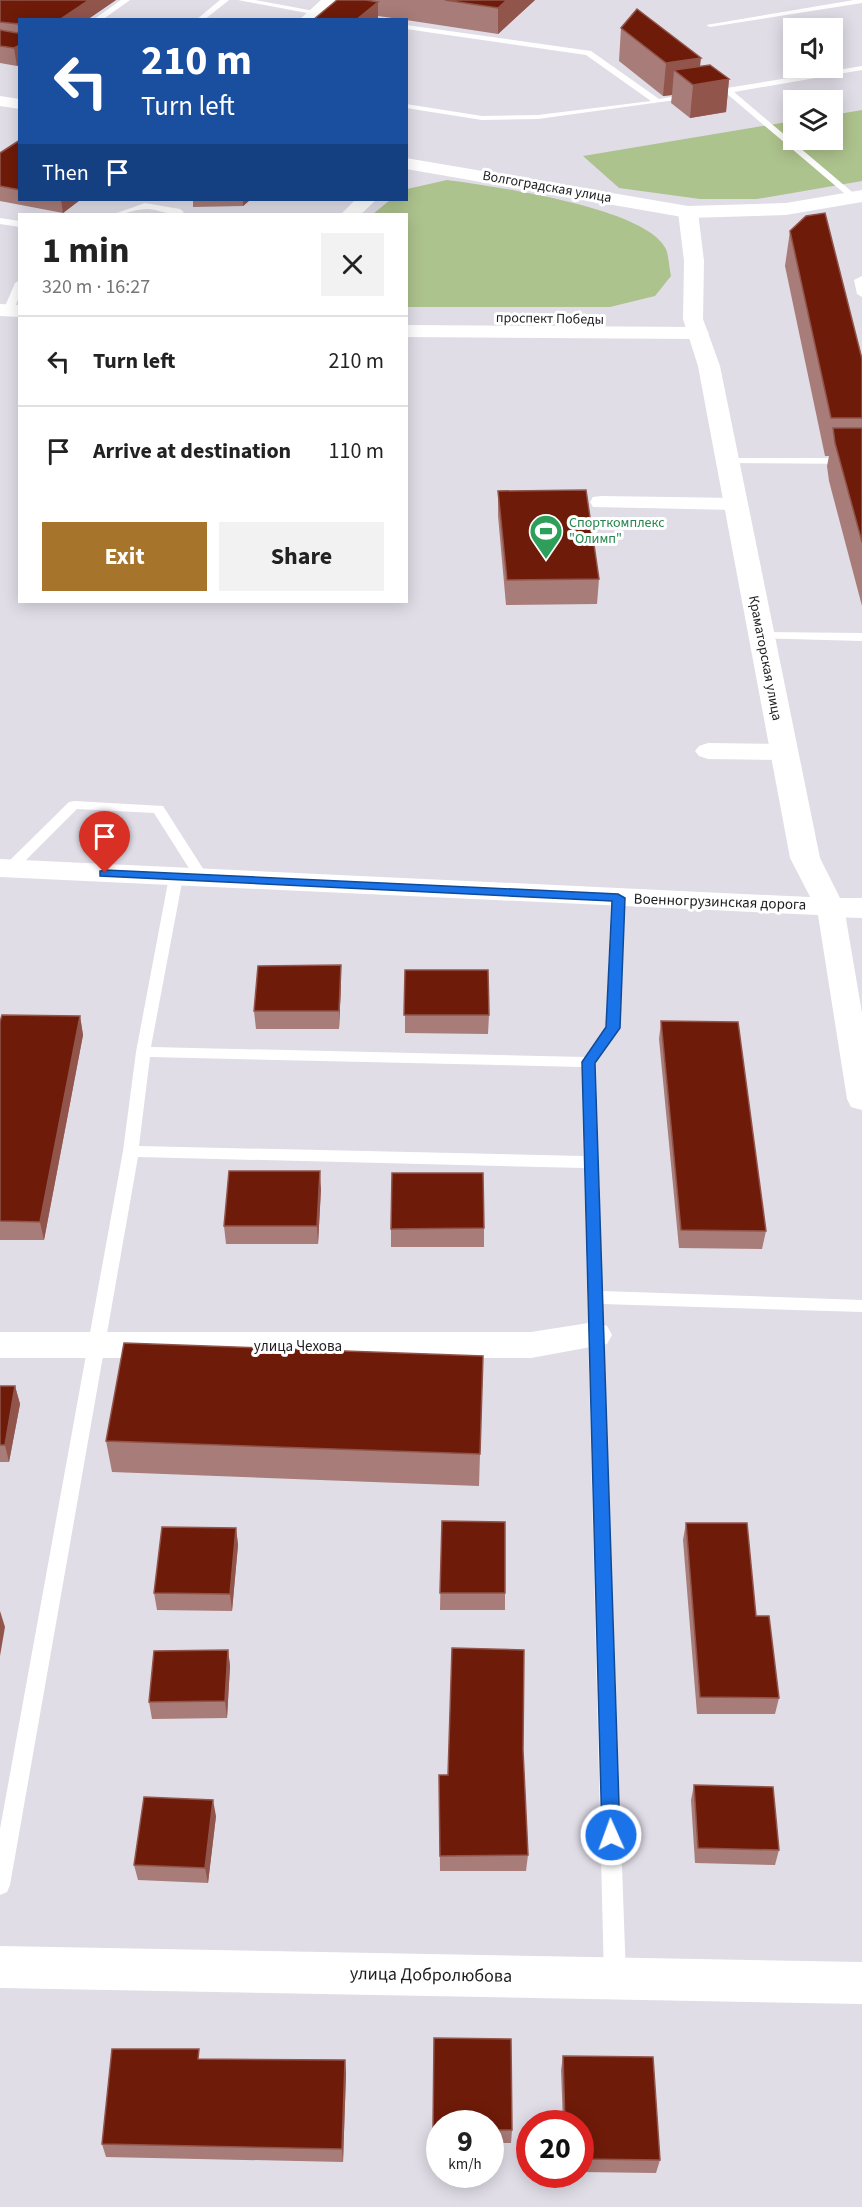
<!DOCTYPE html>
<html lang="en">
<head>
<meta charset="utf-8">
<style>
  :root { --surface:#fff; --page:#f2f2f2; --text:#222; --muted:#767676; --line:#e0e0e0; --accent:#a6742b }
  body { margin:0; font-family:"Source Sans 3",sans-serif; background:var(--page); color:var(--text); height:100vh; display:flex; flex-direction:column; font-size:22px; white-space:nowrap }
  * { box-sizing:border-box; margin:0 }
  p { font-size:20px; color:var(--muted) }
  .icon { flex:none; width:33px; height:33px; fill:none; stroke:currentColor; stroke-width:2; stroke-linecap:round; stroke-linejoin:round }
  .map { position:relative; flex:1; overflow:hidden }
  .panel { position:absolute; left:18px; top:213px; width:390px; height:390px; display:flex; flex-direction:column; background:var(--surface); border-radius:0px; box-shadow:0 3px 15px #0003 }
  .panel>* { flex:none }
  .banner { position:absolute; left:18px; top:18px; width:390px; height:183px; border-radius:0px; box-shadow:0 3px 15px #0003; background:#1a4fa0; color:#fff; overflow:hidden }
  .controls { position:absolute; left:783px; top:18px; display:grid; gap:12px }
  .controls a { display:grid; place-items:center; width:60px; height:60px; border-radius:0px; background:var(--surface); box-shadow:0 3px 15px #0003; font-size:30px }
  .speed { position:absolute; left:426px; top:2110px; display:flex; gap:12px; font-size:30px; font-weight:700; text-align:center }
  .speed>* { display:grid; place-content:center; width:78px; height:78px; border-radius:50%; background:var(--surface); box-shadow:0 3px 15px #0003; line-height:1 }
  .speed small { font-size:15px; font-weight:400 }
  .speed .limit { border:9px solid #d22; background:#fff; color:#111 }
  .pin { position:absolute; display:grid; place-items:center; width:51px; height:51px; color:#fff; margin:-62px -26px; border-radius:50% 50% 50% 0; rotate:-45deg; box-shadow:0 0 6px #0007 }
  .pin .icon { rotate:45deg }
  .me { position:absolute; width:66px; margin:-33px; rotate:358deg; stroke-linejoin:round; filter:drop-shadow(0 0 4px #0008) }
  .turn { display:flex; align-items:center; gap:21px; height:126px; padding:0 24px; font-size:27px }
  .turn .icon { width:78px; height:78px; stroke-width:2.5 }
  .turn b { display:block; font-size:42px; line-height:51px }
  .then { display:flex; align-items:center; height:57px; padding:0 24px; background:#0003; gap:12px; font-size:22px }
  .round { display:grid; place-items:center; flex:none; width:63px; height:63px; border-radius:0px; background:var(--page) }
  .summary { display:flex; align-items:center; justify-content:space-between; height:102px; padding:0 24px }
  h1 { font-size:36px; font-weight:700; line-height:45px }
  .action { display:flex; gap:12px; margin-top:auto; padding:12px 24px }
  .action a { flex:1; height:69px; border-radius:0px; background:var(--accent); color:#fff; font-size:24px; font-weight:700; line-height:69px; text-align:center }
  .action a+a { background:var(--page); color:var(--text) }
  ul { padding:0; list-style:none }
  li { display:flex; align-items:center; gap:18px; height:90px; padding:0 24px; border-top:2px solid var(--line) }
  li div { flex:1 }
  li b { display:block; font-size:22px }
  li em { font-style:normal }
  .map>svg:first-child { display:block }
  .green { fill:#adc38d }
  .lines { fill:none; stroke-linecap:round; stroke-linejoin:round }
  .service { fill:#fff; fill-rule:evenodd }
  .minor { fill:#fff; fill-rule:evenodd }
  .tertiary { fill:#fff; fill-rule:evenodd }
  .secondary { fill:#fff; fill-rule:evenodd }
  .wall { fill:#a87c78 }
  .shaded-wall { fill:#91554c }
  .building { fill:#6f1b09; stroke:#91554c; stroke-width:1.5 }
  .route { fill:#1a73e8; stroke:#114b97; stroke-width:1.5 }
  .labels { text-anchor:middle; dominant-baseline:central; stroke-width:6; stroke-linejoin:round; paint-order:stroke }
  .far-street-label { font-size:14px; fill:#1e1d20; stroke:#fff }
  .far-leisure-label { font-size:14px; fill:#27864d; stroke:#fff; text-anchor:start }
  .street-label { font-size:15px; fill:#1e1d20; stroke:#fff }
  .near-street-label { font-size:18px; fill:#1e1d20; stroke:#fff }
</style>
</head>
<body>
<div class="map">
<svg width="862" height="2207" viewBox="0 0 862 2207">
  <rect width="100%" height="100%" fill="#e0dde7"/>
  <path class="green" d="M862,110V181L757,199H700L619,188L583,156L793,121L794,140H832L833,115Z
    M447,180C491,186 646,207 666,249C669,257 669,268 671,276L655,296L610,307H407L406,214H373L390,200H406L407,189Z"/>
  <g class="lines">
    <path class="service" d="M121,0H130L102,20H93Z
      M220,0H229L204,20H196Z
      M238,0H255L363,20H344Z
      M854,0H862V3L710,27L706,25Z
      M406,25L591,51L659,99L862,66V70L734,92L858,197L851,199L726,93L538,119L482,120L406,108V104L482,116L538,115L651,101L586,55L406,29Z
      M145,203L180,209L184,212C175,218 158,209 147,209C135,209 125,215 114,214Z
      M0,218L20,221V227L0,224Z
      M862,276V297L857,294L854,280Z
      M20,280V295L13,311L5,313L3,311L15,283Z
      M727,458H862V464L723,463V459Z
      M760,632L862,633V641L756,638V634Z
      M74,801L163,806L209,878L207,881H197L154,813L77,809L14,872H4L2,869L4,866L69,802Z
      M176,873L183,877L151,1047L585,1057L606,1027L611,898L613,895H623L625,898L620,1028L596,1063L602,1291L862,1300V1312L602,1304L626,1978L622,1985L615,1989L608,1985L604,1978L584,1168L138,1157L10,1885L7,1892L0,1895V1829L123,1151L136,1052L169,877ZM150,1057L582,1067L583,1156L139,1146Z"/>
    <path class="minor" d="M601,496L736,498L744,499L747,504L744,509L736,510L593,507L590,502L593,497Z
      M708,743L783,744L792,747L796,752L792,757L783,760L708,759L699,756L695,751L699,746Z
      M0,859L830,898L840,901L844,907L862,1013V1110L851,1107L847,1099L818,915L0,877Z
      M595,1322L607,1326L612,1335L607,1344L531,1358H0V1332H531Z
      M0,1946L862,1962V2004L0,1988Z"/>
    <path class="tertiary" d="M321,0H339L318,20H299Z
      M355,200H376L361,214H341Z
      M688,206L695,208L698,212L704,261L703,319L720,366L820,858L840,898H862V918L830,917L819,914L790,858L698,366L683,319L684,261L678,212L681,208Z"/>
    <path class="secondary" d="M0,96L20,99V109L0,106Z
      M406,158L688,206L786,203L862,190V202L786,215L688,218L406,169Z
      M0,304L20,305V317L0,316Z
      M406,325L698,327L705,329L709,333L705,337L698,339L406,337Z"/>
  </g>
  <path class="wall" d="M0,0H116L17,66L0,63Z
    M337,0H535L498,34L406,20L378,16Z
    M621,28L700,66L729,79L726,112L690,118L671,103L672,95L663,96L619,61Z
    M20,140V200H80L63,213L0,201V153Z
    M193,200H250L243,206L193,207Z
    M790,231L862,359V606L829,481L827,466L829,456H825L785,266Z
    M498,491L599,579L597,604L506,605L498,516Z
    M405,970L489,1015L488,1034L405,1033Z
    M341,984L339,1029H256L254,1011Z
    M80,1016L83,1035L44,1240H0V1022Z
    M661,1021L766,1231L762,1249L679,1248L659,1039Z
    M321,1189L318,1244H226L224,1226Z
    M484,1228V1247H391V1229Z
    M483,1356L479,1486L112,1472L106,1441Z
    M0,1386H15L20,1404L9,1462H0Z
    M442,1521L505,1593V1610H440Z
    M686,1523L756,1616L779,1698L775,1714H697L683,1540Z
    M236,1528L238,1545L232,1611L157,1610L154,1593Z
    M228,1650L230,1666L227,1718L152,1719L149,1702Z
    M523,1750L528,1855L526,1871H440L439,1775H448Z
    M694,1785L779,1850L775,1865L695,1863L691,1800Z
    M216,1816L208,1883L138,1880L134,1865Z
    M434,2038L512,2130L511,2143H490V2124H440V2143H433Z
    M563,2056L660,2160L656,2173L580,2172V2124H563L561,2070Z
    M345,2060L346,2074L343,2162L106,2157L102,2144Z"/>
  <path class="shaded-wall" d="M89,0H116L87,20H59Z
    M507,0H535L498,34V8Z
    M378,2V20H356Z
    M20,45V64L17,66L14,48Z
    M701,58L698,84L729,79L726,112L690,118L693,85L674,70L672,95L663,96L666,63Z
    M61,200H80L63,213Z
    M243,200H250L243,206Z
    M341,965V984L339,1029V1011Z
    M80,1016L83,1035L44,1240L40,1222Z
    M320,1171L321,1189L318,1244L317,1226Z
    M15,1386L20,1404L9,1462L5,1445Z
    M236,1528L238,1545L232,1611L230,1594Z
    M0,1611L5,1627L0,1656Z
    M228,1650L230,1666L227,1718L225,1701Z
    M213,1800L216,1816L208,1883L205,1868Z
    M345,2060L346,2074L343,2162L342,2149Z"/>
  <path class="building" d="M0,0H89L59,20H20V29L18,24L0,22Z
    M337,0H366L378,2L356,20H313Z
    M445,0H507L498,8Z
    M637,9L701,58L666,63L621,28Z
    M0,30L17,33L20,31V45L14,48L0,46Z
    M710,65L729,79L693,85L674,70Z
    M20,140V190L0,186V153Z
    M825,213L862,359V418H831L790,231L806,216Z
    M833,428H862V542L835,443Z
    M586,490L599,579L507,580L498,491Z
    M341,965L339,1011H254L258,966Z
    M405,970H488L489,1015H404Z
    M2,1015L80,1016L40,1222L0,1221V1022Z
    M661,1021L738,1022L766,1231L681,1230Z
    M229,1171H320L317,1226H224Z
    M392,1173H483L484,1228L391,1229Z
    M124,1343L483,1356L480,1454L106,1441Z
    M0,1386H15L5,1445H0Z
    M442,1521L505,1522V1593H440Z
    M686,1523H747L756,1616H769L779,1698L700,1697Z
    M162,1527L236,1528L230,1594L154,1593Z
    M452,1648L524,1650L523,1750L528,1855L440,1856L439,1775H448Z
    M228,1650L225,1701L149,1702L154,1651Z
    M694,1785L773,1787L779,1850L698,1848Z
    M144,1797L213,1800L205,1868L134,1865Z
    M434,2038L511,2039L512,2130H490V2124H440V2130H433Z
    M112,2049H199L198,2059L345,2060L342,2149L102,2144Z
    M563,2056L653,2057L660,2160L580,2159V2124H565Z"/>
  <path class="route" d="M105,870L618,894L625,898L620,1028L595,1063L620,1835L617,1841L611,1844L604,1841L602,1835L582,1062L606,1027L612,901L100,876V871Z"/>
  <defs>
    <symbol id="stadium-pin" viewBox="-11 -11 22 30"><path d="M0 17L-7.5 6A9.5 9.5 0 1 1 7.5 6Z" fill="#2e9e5b" stroke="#fff"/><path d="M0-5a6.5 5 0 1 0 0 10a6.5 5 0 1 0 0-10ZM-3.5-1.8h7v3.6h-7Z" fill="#fff"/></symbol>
  </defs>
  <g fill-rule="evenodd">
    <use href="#stadium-pin" x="527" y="512" width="38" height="52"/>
  </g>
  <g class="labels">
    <g class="far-street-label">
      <text transform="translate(547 187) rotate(10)">Волгоградская улица</text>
      <text transform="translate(550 319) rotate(1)">проспект Победы</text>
      <text transform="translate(765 658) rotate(79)">Краматорская улица</text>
    </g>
    <g class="far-leisure-label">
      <text x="569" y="523">Спорткомплекс<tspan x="569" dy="16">"Олимп"</tspan></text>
    </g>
    <g class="street-label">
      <text transform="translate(720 902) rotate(2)">Военногрузинская дорога</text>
      <text x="298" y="1346">улица Чехова</text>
    </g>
    <g class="near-street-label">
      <text transform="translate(431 1975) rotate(1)">улица Добролюбова</text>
    </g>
  </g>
</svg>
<div class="controls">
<a><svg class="icon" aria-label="sound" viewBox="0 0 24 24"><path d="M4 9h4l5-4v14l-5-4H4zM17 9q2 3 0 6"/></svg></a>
<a><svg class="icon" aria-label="layers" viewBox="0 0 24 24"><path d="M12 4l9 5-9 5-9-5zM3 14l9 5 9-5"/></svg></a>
</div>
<div class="speed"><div>9<small>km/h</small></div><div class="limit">20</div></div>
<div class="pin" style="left:105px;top:873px;background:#d93025"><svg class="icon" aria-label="arrive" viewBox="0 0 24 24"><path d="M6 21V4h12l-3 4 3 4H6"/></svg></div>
<svg class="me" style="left:611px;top:1835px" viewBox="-20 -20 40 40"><circle r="17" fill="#1a73e8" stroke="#fff" stroke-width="3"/><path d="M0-11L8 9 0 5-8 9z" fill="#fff"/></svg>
<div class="banner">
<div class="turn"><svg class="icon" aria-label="left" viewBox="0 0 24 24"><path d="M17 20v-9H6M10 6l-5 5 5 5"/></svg><div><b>210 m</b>Turn left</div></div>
<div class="then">Then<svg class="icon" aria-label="arrive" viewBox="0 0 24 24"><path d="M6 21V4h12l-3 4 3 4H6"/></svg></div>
</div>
<section class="panel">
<div class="summary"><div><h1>1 min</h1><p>320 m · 16:27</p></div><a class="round"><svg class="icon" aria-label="close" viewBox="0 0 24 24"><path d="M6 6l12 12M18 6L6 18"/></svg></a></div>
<ul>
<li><svg class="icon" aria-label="left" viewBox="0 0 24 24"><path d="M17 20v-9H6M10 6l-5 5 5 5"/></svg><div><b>Turn left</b></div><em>210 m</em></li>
<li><svg class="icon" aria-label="arrive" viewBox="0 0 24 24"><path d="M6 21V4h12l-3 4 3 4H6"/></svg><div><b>Arrive at destination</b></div><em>110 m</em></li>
</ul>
<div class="action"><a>Exit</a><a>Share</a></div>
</section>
</div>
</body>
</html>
